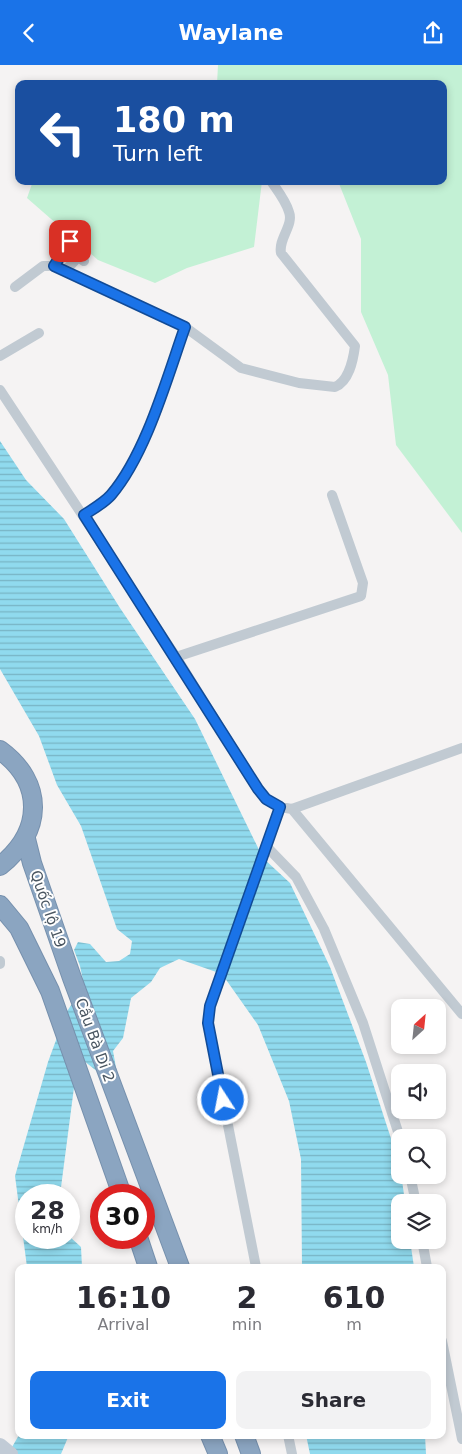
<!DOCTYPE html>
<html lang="en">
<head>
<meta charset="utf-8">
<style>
  :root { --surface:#fff; --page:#f2f2f3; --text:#2b2b33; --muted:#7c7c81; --accent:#1a73e8 }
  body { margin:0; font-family:"DejaVu Sans",sans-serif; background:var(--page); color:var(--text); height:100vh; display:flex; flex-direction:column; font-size:19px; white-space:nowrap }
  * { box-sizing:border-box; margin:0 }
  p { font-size:16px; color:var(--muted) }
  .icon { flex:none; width:28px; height:28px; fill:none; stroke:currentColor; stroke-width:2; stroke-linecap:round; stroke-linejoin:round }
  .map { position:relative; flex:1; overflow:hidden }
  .panel { position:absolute; left:15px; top:1199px; width:431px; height:175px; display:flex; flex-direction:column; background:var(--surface); border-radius:10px; box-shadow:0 2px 8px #0003 }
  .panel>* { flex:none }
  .banner { position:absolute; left:15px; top:15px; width:432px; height:105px; border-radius:10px; box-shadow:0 2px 8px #0003; background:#1a4fa0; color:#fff; overflow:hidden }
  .needle { width:32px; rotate:27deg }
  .tools { position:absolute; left:391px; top:934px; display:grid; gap:10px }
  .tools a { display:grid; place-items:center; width:55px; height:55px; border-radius:10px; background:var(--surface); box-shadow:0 2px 8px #0003; font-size:25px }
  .speed { position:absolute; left:15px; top:1119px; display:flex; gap:10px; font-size:25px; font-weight:700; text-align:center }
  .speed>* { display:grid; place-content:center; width:65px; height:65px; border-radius:50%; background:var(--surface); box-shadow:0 2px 8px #0003; line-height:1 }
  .speed small { font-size:12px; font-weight:400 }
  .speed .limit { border:8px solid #d22; background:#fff; color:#111 }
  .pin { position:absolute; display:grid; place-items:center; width:42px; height:42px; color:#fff; margin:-21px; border-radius:10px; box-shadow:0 2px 8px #0006 }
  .me { position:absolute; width:55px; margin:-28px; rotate:349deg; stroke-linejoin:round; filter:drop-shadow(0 0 4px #0008) }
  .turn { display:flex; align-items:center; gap:18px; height:105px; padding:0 15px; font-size:22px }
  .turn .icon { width:65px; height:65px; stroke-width:2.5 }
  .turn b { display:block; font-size:35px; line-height:42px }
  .eta { display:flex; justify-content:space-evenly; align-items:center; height:85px; text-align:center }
  .eta b { font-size:30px; font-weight:800; line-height:35px }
  .cta { display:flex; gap:10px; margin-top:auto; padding:10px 15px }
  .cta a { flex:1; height:58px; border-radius:10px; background:var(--accent); color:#fff; font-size:20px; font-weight:800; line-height:58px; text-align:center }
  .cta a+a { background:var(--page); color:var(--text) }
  header { display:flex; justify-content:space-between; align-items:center; height:65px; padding:0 15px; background:var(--accent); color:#fff; font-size:22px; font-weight:800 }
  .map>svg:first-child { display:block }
  .grass { fill:#c3f1d5 }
  .water { fill:url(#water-rules) }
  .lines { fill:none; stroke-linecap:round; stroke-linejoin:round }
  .highway-casing { stroke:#7690ad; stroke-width:20 }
  .street { stroke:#c1cad2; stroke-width:10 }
  .secondary { stroke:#c1cbd6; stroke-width:14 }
  .highway { stroke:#8ba5c1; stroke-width:18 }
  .route-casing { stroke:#114b97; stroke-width:12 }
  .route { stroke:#1a73e8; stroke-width:9 }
  .labels { text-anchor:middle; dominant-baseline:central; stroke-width:4; stroke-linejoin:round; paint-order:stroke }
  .street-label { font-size:15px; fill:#4a5661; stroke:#fff }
</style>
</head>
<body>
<header><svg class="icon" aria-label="back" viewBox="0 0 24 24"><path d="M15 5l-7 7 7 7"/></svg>Waylane<svg class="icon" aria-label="share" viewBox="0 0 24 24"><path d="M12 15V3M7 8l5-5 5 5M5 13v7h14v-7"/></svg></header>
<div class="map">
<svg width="462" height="1389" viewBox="0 0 462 1389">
  <defs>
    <pattern id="water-rules" width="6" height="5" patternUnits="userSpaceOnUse" patternTransform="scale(1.25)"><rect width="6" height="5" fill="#90daee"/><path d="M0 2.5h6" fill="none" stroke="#78b4c4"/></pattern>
  </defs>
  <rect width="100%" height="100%" fill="#f5f3f3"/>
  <path class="grass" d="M218,0H462V468L396,380L388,310L361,247V174L338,116H444V19H217Z
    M33,116H262L254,182L187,203L155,218L98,195L27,133Z"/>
  <path class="water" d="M0,376L26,415L64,454L120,543L195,654L263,793L290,818L330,902L366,997L400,1101L405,1137L400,1138V1175H410L414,1202H302L301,1094L289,1036L258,960L222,909L179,894L160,903L151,917L131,933L123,973L113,986L117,1008L103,1011L84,996L76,1007L60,1130H26V1172L69,1171L81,1182L82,1202H27L15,1111L48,997L66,948L84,920L80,901L74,885L78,877L90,879L106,897L119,896L130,889L132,876L117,864L81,761L57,720L39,671L0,604Z
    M19,1370H69L61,1389H8Z
    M306,1370H425L426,1389H310Z"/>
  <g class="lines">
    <defs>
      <path id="highway" d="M0,685C45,718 43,767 0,801
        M26,774L32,798L72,913L180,1202
        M0,840L19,863L50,926L122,1130
        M138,1172L148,1202
        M210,1370L218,1389
        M244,1370L251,1389"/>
    </defs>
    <use href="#highway" class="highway-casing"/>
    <path class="street" d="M53,201L70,176
      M66,205L78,192L84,196
      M15,222L43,201H53L185,262L241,303L299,318L335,322C349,316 353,296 355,281L281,188C278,174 294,160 289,147C286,136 277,125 271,116
      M0,291L39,268
      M0,325L176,592L258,724L266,734L280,742L210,941L208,959L256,1202
      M84,450C93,444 104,438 111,430C146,389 168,313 185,262
      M176,592L361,531L363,518L332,430
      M286,743L292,744L462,683
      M292,744L462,949
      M267,782L296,812L324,864L363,958L400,1073
      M0,896V899
      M410,1110L416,1138
      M422,1175L427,1202
      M442,1276L462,1374
      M288,1370L292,1389"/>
    <path class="secondary" d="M0,1380L11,1389"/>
    <use href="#highway" class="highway"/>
  </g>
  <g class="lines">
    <defs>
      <path id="route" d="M70,176L54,201L185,262C167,313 146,389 111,430C104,438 93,444 84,450L258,724L266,734L280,742L210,941L208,958L223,1035"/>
    </defs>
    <use href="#route" class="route-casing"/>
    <use href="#route" class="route"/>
  </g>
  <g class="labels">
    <g class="street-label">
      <text transform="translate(48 844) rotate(71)">Quốc lộ 19</text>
      <text transform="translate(95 975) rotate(70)">Cầu Bà Di 2</text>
    </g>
  </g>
</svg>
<div class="tools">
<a><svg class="needle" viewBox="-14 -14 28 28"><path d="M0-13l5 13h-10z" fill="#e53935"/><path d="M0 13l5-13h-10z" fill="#7c7c81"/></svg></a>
<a><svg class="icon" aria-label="sound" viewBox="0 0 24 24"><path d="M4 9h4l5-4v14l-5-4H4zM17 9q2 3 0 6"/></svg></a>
<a><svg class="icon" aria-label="search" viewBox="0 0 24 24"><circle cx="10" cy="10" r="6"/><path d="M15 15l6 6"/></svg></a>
<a><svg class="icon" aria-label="layers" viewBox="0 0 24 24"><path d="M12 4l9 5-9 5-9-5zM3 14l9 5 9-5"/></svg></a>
</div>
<div class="speed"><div>28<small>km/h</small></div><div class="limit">30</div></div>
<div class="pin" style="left:70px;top:176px;background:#d93025"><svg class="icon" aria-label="arrive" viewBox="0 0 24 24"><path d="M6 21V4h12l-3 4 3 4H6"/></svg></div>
<svg class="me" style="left:223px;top:1035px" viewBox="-20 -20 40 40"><circle r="17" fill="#1a73e8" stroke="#fff" stroke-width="3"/><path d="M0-11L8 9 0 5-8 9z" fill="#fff"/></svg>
<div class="banner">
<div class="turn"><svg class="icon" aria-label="left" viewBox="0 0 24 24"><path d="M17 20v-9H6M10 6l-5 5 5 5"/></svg><div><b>180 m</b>Turn left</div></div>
</div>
<section class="panel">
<div class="eta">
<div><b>16:10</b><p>Arrival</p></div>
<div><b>2</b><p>min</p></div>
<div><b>610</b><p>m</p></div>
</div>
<div class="cta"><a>Exit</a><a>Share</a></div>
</section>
</div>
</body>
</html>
